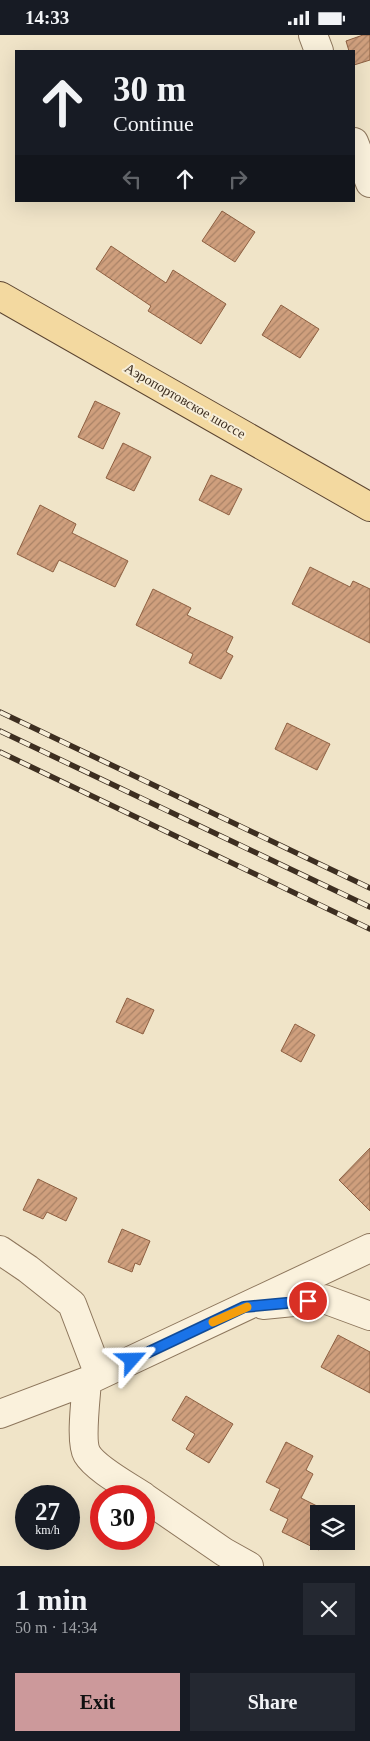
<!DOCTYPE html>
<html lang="en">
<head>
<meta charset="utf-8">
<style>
  :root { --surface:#171b24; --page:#242831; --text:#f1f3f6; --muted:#9ea1a6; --accent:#cc999b }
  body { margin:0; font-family:"Times New Roman",serif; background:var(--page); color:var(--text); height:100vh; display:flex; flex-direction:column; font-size:19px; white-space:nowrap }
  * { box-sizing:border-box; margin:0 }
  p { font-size:16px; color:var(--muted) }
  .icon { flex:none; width:28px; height:28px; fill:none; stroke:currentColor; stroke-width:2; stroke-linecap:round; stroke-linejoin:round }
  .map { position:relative; height:1531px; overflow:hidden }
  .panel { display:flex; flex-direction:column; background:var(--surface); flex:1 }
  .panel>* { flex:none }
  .guide { position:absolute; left:15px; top:15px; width:340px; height:152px; border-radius:0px; box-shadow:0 5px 20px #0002; background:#171b24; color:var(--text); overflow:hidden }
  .buttons { position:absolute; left:310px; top:1470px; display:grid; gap:10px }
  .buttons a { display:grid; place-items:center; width:45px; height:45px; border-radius:0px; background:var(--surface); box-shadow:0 5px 20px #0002; font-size:25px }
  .speed { position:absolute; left:15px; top:1450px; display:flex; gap:10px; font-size:25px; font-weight:700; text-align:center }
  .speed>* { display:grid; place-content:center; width:65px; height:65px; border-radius:50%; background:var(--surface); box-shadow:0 5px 20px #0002; line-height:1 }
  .speed small { font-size:12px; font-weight:400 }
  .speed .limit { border:8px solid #d22; background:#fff; color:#111 }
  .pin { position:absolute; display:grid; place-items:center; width:42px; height:42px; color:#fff; margin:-21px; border:2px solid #fff; border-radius:50%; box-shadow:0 1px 5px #0007 }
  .me { position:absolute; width:55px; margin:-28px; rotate:65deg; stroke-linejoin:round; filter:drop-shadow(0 0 4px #0008) }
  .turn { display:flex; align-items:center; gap:18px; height:105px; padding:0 15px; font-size:22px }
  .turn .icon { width:65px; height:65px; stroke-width:2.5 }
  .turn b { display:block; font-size:35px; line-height:42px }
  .lanes { display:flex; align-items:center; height:48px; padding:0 15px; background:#0003; justify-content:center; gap:25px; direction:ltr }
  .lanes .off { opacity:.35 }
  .round { display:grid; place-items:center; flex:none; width:52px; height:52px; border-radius:0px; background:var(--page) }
  .headline { display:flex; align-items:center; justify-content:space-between; height:85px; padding:0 15px }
  h1 { font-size:30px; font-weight:800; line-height:38px }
  .action { display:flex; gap:10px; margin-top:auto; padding:10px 15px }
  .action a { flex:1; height:58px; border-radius:0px; background:var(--accent); color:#111; font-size:20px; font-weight:800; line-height:58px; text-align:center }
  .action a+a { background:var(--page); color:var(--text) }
  .status { display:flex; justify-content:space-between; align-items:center; height:35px; padding:0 25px; background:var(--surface); direction:ltr }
  .status svg { height:14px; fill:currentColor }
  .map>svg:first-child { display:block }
  .building { fill:url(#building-hatch); stroke:#8d5f41 }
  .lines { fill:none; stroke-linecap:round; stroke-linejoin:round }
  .minor-casing { stroke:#8d765c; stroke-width:30 }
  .primary-casing { stroke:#5b4430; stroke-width:30 }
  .minor { stroke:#faf1dc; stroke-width:28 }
  .primary { stroke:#f3d9a0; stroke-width:28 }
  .rail-casing { stroke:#3d2e20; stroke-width:5.5 }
  .rail { stroke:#f7eed8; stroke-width:4; stroke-dasharray:11; stroke-linecap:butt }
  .route-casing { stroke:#114b97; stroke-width:12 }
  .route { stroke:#1a73e8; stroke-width:9 }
  .slow { stroke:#f59e0b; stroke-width:9 }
  .labels { text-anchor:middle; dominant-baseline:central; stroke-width:4; stroke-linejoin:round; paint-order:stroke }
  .street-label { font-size:14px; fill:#3d2e20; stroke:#f7eed8 }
</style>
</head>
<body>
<div class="status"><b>14:33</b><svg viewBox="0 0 49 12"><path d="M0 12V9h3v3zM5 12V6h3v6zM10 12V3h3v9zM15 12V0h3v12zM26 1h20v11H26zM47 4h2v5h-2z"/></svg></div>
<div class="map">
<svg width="370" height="1531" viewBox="0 0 370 1531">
  <defs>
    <pattern id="building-hatch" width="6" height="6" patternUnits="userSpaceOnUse" patternTransform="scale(1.25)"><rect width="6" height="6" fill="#cf9f7d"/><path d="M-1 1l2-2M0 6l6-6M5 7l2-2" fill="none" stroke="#a98266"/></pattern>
  </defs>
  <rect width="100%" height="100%" fill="#f0e4c8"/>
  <path class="building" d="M363,0H370V25L354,30V16H349L346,6Z
    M222,176L255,197L235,227L202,206Z
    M111,211L166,248L173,235L226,269L201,309L148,276L151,271L96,234Z
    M281,270L319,294L300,323L262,300Z
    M95,366L120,378L103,414L78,402Z
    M123,408L151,422L134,456L106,443Z
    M211,440L242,454L229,480L199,465Z
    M40,470L76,489L72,498L128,526L115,552L59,525L53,537L17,519Z
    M310,532L350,552L353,546L370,554V608L292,569Z
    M153,554L191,573L187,580L233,602L226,617L233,621L221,644L189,628L193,619L136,590Z
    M287,688L330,709L317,735L275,714Z
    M127,963L154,975L143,999L116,987Z
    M295,989L315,1000L301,1027L281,1016Z
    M370,1113V1176L339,1145Z
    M38,1144L77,1163L66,1186L47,1177L43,1184L23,1175Z
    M122,1194L150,1206L140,1230L135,1228L132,1237L108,1227Z
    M338,1300L370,1317V1358L321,1332Z
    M186,1361L233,1389L209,1428L186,1414L195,1399L172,1385Z
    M286,1407L313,1421L306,1435L313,1439L301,1463L319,1472V1515L282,1497L288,1484L270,1475L280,1454L266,1447Z"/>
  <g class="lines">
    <defs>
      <path id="minor" d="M313,0L319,16
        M354,107L370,148
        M0,1215L28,1234L72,1269L99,1340
        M263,1270L324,1264L370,1281
        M87,1346C86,1362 80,1407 87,1419C96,1434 128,1451 143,1461
        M0,1379L87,1346L370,1213
        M144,1462L224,1517L249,1531"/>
      <path id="primary" d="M0,261L370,472"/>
    </defs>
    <use href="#minor" class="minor-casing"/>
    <use href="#primary" class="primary-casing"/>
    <use href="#minor" class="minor"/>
    <use href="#primary" class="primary"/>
    <defs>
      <path id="rail" d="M0,677L370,853
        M0,696L370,872
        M0,717L370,894"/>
    </defs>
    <use href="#rail" class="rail-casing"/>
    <use href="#rail" class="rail"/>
  </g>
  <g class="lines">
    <defs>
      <path id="route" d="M132,1325L244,1272L308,1266"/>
    </defs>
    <use href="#route" class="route-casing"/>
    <use href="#route" class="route"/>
    <path class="slow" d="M213,1287L247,1272"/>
  </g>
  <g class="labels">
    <g class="street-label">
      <text transform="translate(185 366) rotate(30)">Аэропортовское шоссе</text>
    </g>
  </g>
</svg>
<div class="buttons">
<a><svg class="icon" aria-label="layers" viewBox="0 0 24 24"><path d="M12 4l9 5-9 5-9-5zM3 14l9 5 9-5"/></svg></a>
</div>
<div class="speed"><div>27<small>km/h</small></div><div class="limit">30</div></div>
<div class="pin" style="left:308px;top:1266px;background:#d93025"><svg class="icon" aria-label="arrive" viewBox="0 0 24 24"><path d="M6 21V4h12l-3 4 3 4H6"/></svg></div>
<svg class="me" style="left:132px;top:1325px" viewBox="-20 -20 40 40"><path d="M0-17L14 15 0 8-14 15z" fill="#1a73e8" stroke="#fff" stroke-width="4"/></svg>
<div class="guide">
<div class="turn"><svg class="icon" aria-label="ahead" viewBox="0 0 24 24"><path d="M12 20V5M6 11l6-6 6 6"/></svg><div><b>30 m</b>Continue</div></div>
<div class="lanes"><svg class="icon off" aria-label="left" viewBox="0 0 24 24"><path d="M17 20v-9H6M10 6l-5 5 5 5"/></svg><svg class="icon" aria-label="ahead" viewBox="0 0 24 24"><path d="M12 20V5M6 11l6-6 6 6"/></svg><svg class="icon off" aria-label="right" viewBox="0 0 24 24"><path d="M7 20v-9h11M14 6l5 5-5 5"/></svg></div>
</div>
</div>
<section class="panel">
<div class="headline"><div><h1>1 min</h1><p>50 m · 14:34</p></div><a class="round"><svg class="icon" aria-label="close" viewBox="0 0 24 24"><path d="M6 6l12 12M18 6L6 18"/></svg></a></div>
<div class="action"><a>Exit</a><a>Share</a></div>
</section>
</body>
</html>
